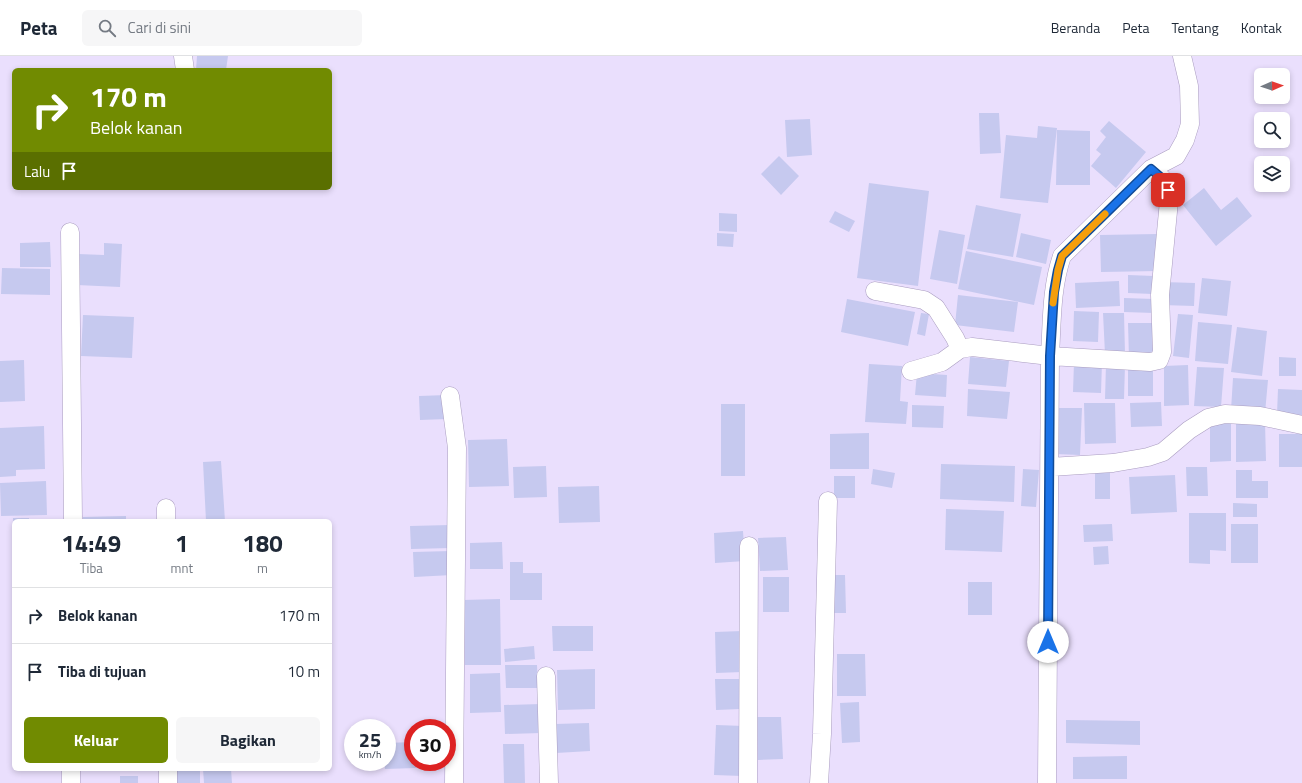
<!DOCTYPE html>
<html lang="id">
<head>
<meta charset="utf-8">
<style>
  :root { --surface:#fff; --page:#f6f6f7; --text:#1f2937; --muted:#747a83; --line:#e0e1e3; --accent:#718b01 }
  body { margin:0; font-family:"Titillium Web",sans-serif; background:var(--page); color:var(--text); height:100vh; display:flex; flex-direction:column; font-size:15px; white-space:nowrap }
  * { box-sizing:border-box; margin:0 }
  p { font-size:13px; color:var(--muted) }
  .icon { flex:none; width:22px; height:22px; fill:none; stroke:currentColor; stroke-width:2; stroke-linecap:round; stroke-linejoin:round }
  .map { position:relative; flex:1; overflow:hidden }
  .panel { position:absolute; left:12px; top:463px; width:320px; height:252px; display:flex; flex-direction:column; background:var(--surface); border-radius:6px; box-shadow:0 2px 6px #0003 }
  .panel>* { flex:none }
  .guide { position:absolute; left:12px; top:12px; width:320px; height:122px; border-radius:6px; box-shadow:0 2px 6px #0003; background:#718b01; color:#fff; overflow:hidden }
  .needle { width:26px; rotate:88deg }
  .controls { position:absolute; left:1254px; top:12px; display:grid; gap:8px }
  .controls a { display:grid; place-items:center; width:36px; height:36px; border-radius:6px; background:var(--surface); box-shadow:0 2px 6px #0003; font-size:20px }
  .speed { position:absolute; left:344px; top:663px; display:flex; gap:8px; font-size:20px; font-weight:700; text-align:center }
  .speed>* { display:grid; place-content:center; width:52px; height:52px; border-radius:50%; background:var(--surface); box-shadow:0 2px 6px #0003; line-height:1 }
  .speed small { font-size:10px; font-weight:400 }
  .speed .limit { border:6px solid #d22; background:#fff; color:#111 }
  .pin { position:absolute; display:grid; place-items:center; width:34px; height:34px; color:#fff; margin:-17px; border-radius:8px; box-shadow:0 2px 6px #0006 }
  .me { position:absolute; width:44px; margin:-22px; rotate:0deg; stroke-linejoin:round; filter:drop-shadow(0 0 3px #0008) }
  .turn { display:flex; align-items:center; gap:14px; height:84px; padding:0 12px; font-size:18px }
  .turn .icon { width:52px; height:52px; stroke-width:2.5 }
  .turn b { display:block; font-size:28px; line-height:34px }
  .then { display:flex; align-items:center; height:38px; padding:0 12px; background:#0003; gap:8px; font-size:15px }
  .eta { display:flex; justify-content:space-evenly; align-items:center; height:68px; text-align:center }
  .eta b { font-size:24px; font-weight:700; line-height:28px }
  .action { display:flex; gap:8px; margin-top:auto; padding:8px 12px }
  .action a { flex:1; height:46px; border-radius:6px; background:var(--accent); color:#fff; font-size:16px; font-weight:700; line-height:46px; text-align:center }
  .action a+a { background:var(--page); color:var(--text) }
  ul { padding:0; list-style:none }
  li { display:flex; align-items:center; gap:12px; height:56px; padding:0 12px; border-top:1px solid var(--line) }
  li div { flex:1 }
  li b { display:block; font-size:15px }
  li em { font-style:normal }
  header { display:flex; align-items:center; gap:24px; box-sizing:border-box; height:56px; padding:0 20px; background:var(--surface); border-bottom:1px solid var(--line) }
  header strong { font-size:19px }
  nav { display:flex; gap:22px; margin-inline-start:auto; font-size:14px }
  .search { width:280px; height:36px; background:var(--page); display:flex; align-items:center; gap:10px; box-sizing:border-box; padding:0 14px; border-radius:6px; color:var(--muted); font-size:15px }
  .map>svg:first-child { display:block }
  .building { fill:#c6c9ef }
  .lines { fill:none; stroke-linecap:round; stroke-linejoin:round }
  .minor-casing { stroke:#aa9dc0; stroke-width:19 }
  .minor { stroke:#fff; stroke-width:18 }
  .route-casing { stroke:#114b97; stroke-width:10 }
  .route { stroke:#1a73e8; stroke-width:7 }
  .slow { stroke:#f59e0b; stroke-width:7 }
</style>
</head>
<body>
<header>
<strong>Peta</strong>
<div class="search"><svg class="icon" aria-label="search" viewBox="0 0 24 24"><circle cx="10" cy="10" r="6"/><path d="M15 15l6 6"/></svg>Cari di sini</div>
<nav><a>Beranda</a><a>Peta</a><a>Tentang</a><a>Kontak</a></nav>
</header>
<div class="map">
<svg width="1302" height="727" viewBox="0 0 1302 727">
  <rect width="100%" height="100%" fill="#eadffd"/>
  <path class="building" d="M197,0H228L226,14H196Z
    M979,57H999L1001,97L980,98Z
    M810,63L812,99L787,101L785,64Z
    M1109,65L1146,96L1116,132L1091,110L1101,98L1096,94L1106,81L1100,75Z
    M1038,70L1057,72L1048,147L1000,142L1006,79L1037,82Z
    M1057,74L1090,75V129H1056Z
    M779,100L799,120L781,139L761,118Z
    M869,127L929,135L918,230L857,222Z
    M1204,132L1221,154L1237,141L1252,160L1216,190L1183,149Z
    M976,149L1021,158L1013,201L967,193Z
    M835,155L855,165L849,176L829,166Z
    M719,157L737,158V176L719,175Z
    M939,174L965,179L957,228L930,223Z
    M717,177L734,178L733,191L717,190Z
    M1021,177L1051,184L1046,208L1016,201Z
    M1157,178L1158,215L1101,216L1100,179Z
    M50,186L51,211H20V187Z
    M104,187L122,188L120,231L77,229L78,198L104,199Z
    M966,195L1042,211L1034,249L958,233Z
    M2,212L50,213V239L1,238Z
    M1128,219L1154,220L1153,238L1128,237Z
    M1202,222L1231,225L1227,260L1198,257Z
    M1119,225L1120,250L1076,252L1075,227Z
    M1163,226L1195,227L1194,250L1162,249Z
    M958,239L1018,246L1014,276L955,269Z
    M1124,242L1154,243V257L1124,256Z
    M847,243L915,256L908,290L841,276Z
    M1074,255L1099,256L1098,286L1073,285Z
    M921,257L929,258L925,280L917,278Z
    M1103,257H1124L1125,298H1105Z
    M1178,258L1193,259L1189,302L1173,300Z
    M83,259L134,261L132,302L81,300Z
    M1198,266L1232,269L1228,308L1195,305Z
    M1128,267H1157L1158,302H1129Z
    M1237,271L1267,275L1262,320L1231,316Z
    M970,301L1009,305L1006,331L968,328Z
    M1279,301L1296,302V320H1279Z
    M24,304L25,345L0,346V305Z
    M1074,306H1102L1101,337L1073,336Z
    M869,308L902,310L900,345L908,346L906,368L865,366Z
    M1106,308L1125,309L1124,343H1105Z
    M1188,309L1189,349L1164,350V310Z
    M1128,311H1153V340H1128Z
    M1197,311L1224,312L1221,351L1194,350Z
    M917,317L947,319L946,341L915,339Z
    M1233,322L1268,324L1265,357L1231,354Z
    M968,333L1010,336L1007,363L967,360Z
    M1278,333L1302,334V359L1277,358Z
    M447,339V363L420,364L419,340Z
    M1161,346L1162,370L1131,371L1130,347Z
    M1084,347H1115L1116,387L1085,388Z
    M721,348H745V420H721Z
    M912,349L944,350L943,372L912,371Z
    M1056,352H1082L1080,399L1055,398Z
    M1231,363V405L1210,406V364Z
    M1236,366H1265L1266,405L1236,406Z
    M44,370L45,413L16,414V420L0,421V372Z
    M869,377V413H830V378Z
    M1279,378H1302V411H1279Z
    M507,383L509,430L469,431L468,384Z
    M221,405L225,465H206L203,406Z
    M941,408L1015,410L1014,446L940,443Z
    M546,410L547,441L514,442L513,411Z
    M1186,411H1207L1208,440H1187Z
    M873,413L895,417L892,432L871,428Z
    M1023,413L1039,414L1036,451L1021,450Z
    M1236,414H1252V425H1268V442H1236Z
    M1095,416H1110V443H1095Z
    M1175,419L1177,456L1131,458L1129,421Z
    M834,420H855V442H834Z
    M46,425L47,459L1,460L0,427Z
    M599,430L600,466L559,467L558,431Z
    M1233,447L1257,448V461H1233Z
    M946,453L1004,455L1002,496L945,494Z
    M1189,457H1226V495L1210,494V508L1189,507Z
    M126,460V465H83V461Z
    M13,462H29V465H13Z
    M1112,468L1113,485L1084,486L1083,469Z
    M1231,468H1258V507H1231Z
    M450,469L451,492L411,493L410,470Z
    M743,475L745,505L715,507L714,477Z
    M786,481L788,514L760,515L758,482Z
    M502,486L503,513H470V487Z
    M1108,490L1109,508L1094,509L1093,491Z
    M451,495L452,519L414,521L413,496Z
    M510,506H523V517H542V544H510Z
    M833,519H845L846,557H834Z
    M763,521H789V556H763Z
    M968,526H992V559H968Z
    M500,543L501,609H465L463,544Z
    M552,570H593V595H553Z
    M742,575V616L716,617L715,576Z
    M534,590L535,603L505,606L504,593Z
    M837,598H865L866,640H837Z
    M505,609H537L538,632H506Z
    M595,613V653L558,654L557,614Z
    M500,617L501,656L470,657V618Z
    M715,623H740V653L716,654Z
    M859,646L860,686L842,687L840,647Z
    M541,648V677L505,678L504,649Z
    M757,661H781L783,703L758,704Z
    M1066,664L1140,665V689L1066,687Z
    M589,667L590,695L556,697L555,668Z
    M716,669L744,670L742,720L714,719Z
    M413,686V706H415L416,712L385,713L384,706H387V687Z
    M503,688H524L525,727H504Z
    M1127,700V723H1073V701Z
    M176,713H200V727H177Z
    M203,713H231L232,727H204Z
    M120,720H138V727H120Z"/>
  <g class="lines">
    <defs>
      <path id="minor" d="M183,0L185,14
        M70,176L73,465
        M875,235L924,244L936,252L955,282L960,293
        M911,315L942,306L960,293L972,291L1050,300L1150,306L1159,304L1162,296L1160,239L1169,145C1168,126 1166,125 1151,113
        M450,340L457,392L454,727
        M1050,411L1113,407L1148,401L1163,396L1189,374L1208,362L1225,358L1260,360L1302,369
        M166,452V465
        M546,620L549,727
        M71,727V713
        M168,727V713
        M748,727L749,490
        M819,727L822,678L828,445
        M1047,727L1050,300C1052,267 1051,232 1062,200L1151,113L1176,100L1185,84L1190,68L1189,30L1182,0"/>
    </defs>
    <use href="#minor" class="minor-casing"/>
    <use href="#minor" class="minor"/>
  </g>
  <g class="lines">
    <defs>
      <path id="route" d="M1048,586L1050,300L1054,236L1058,214L1062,200L1151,113L1165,125L1168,134"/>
    </defs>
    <use href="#route" class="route-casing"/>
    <use href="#route" class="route"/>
    <path class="slow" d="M1053,247L1058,214L1062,200L1105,158"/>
  </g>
</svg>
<div class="controls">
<a><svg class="needle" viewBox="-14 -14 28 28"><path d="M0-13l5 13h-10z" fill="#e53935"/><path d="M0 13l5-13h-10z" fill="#747a83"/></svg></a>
<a><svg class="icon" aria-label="search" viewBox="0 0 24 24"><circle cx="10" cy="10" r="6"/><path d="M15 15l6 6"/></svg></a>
<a><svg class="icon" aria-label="layers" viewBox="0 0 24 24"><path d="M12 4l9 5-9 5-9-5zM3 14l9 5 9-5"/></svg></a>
</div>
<div class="speed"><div>25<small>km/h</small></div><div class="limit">30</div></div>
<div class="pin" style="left:1168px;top:134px;background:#d93025"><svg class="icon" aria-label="arrive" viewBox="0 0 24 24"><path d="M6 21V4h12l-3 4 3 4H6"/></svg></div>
<svg class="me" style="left:1048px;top:586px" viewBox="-20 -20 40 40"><circle r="19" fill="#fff"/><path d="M0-13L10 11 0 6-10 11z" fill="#1a73e8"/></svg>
<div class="guide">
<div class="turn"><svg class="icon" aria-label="right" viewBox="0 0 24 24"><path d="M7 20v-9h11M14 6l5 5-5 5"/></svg><div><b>170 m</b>Belok kanan</div></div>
<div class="then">Lalu<svg class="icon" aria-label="arrive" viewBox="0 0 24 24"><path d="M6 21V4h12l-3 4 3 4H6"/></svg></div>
</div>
<section class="panel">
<div class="eta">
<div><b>14:49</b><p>Tiba</p></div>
<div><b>1</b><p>mnt</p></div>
<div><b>180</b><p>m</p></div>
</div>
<ul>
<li><svg class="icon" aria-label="right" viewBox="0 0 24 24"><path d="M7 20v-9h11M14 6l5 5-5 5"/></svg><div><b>Belok kanan</b></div><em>170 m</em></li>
<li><svg class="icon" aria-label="arrive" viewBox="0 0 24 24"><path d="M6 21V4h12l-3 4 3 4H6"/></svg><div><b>Tiba di tujuan</b></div><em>10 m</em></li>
</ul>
<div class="action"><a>Keluar</a><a>Bagikan</a></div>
</section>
</div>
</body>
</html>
